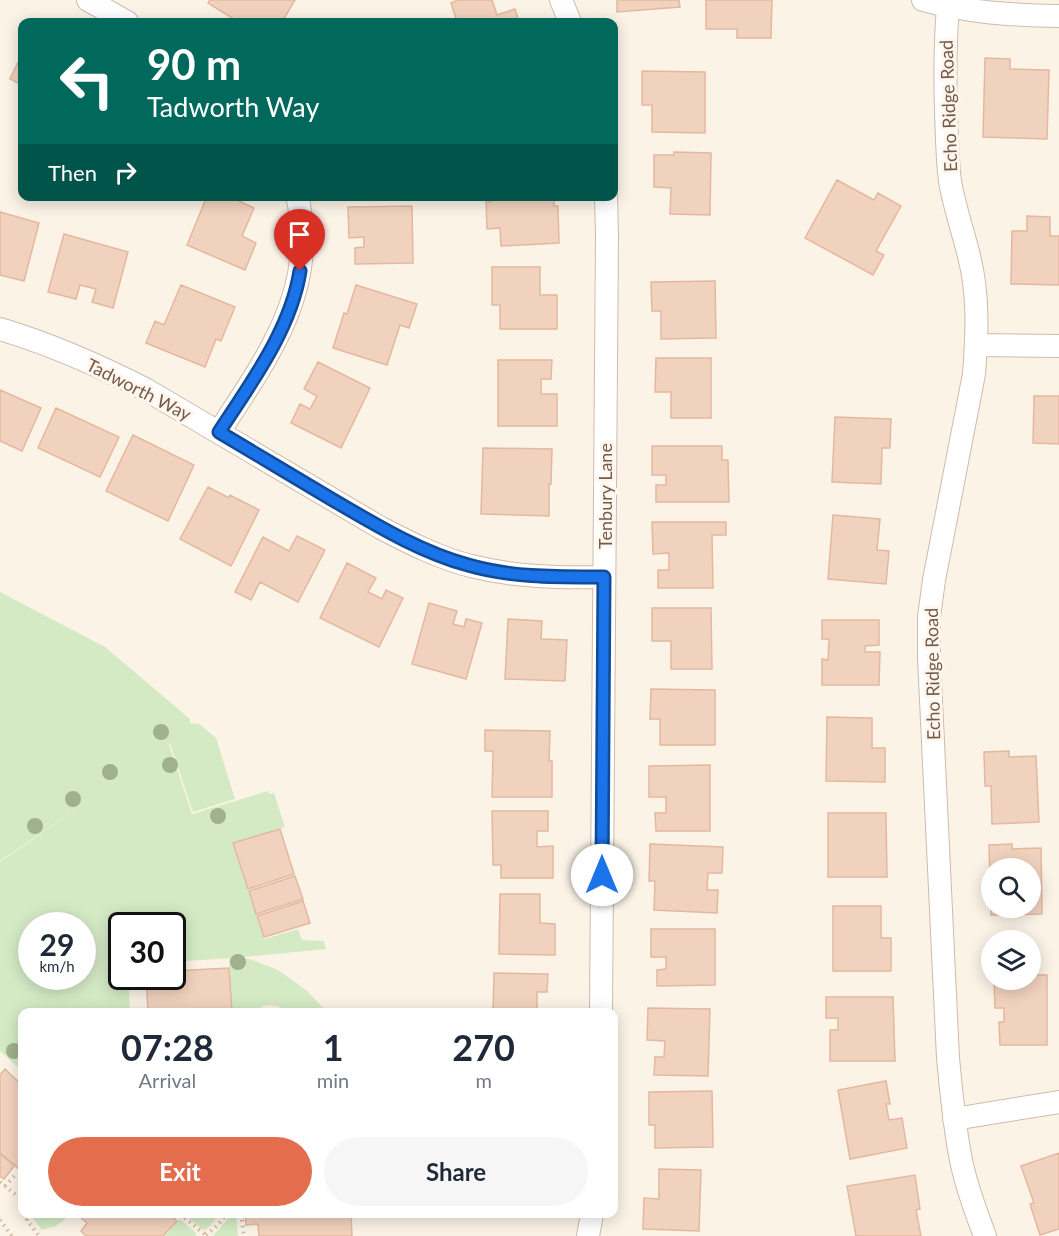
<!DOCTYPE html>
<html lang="en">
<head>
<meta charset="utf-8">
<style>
  :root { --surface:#fff; --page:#f6f6f7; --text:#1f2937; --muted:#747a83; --accent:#e46d4e }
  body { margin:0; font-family:Lato,sans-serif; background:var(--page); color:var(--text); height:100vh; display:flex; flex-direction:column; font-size:22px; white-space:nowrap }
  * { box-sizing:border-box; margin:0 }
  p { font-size:20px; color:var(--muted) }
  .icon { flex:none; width:33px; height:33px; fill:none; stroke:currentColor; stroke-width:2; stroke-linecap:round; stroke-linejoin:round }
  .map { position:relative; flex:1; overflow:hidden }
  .side { position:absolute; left:18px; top:1008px; width:600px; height:210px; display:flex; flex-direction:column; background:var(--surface); border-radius:12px; box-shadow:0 3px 15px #0003 }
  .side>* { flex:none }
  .banner { position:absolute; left:18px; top:18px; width:600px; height:183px; border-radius:12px; box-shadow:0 3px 15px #0003; background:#00695c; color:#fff; overflow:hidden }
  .tools { position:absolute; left:981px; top:858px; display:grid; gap:12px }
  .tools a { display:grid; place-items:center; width:60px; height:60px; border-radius:50%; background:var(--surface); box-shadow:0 3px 15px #0003; font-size:30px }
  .speed { position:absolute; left:18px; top:912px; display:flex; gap:12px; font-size:30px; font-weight:700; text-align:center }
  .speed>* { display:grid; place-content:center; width:78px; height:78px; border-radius:50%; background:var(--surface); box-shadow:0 3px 15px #0003; line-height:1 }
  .speed small { font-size:15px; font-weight:400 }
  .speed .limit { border:3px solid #111; border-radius:9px; background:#fff; color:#111 }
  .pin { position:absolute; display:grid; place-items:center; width:51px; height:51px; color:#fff; margin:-62px -26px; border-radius:50% 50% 50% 0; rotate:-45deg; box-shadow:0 0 6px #0007 }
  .pin .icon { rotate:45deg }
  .me { position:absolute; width:66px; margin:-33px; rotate:0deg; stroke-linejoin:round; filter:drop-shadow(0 0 4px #0008) }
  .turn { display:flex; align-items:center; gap:21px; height:126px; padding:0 30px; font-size:27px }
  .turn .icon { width:78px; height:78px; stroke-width:2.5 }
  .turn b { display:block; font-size:42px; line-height:51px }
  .then { display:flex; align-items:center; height:57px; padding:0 30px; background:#0003; gap:12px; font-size:22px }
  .eta { display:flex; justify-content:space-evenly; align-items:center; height:102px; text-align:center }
  .eta b { font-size:36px; font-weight:700; line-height:42px }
  .primary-button { display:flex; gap:12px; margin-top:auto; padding:12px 30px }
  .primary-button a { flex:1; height:69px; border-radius:36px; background:var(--accent); color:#fff; font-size:24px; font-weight:700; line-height:69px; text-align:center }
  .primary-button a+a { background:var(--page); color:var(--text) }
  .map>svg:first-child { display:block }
  .green { fill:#d4eac5; fill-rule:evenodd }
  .building { fill:#f1d2be; stroke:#e4b89f; stroke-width:1.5; fill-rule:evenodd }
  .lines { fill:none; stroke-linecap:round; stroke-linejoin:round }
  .minor-casing { stroke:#cebbad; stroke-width:24 }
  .path { stroke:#d6b5a1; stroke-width:4; stroke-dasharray:1.5 4.5; stroke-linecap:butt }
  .minor { stroke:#fff; stroke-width:22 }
  .tree { fill:#a0b18d }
  .route-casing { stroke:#114b97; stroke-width:15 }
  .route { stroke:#1a73e8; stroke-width:10 }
  .labels { text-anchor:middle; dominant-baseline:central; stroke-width:6; stroke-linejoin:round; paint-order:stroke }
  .street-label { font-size:18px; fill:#755a4b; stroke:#fff7ed }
</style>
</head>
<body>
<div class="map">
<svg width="1059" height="1236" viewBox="0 0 1059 1236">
  <rect width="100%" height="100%" fill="#fcf3e7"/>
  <path class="green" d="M0,592L105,647L190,719V723L197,724L198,723L216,738L235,799L193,812L170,743L169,744L192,814L268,791L269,794L274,793L285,827L233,843L264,939L298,929L302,940L324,941L326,949L233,958L250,959L278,970L306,990L323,1008L325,1012H289L277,1006L271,1005L263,1006L254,1012H232L229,959L231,958L173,962L172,926H122V976L128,977L130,1012H22V1071L0,1051V862L95,796L0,861ZM32,926H82V976H32Z
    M35,1214H69V1216L56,1226L42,1230L33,1218Z
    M184,1214H220L209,1227L205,1230L202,1229Z
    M232,1214H236L238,1236H213Z
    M180,1219L196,1233V1236H165Z"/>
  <path class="building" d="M210,0H295L282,22H236L237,21L208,3Z
    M458,0H492L497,15L515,9L519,22H457L451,3Z
    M617,0H679L680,7L617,12Z
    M706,0H772L771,38H737V29H706Z
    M22,54V85L10,79Z
    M985,58L1010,59V69L1049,70L1047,139L983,137Z
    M642,71L705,72V133L652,132V105H642Z
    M674,152L711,153L710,215L670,214L671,188L654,187V155H674Z
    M837,180L874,200L878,193L901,206L876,251L884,255L873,275L805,238Z
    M207,196H228L254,208L242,236L256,243L245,270L187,245Z
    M490,196H554V206H558L559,243L501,246L500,228L487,229L486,202H491Z
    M412,206L413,263L355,264V248L364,247V237L349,238L348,207Z
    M0,212L39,223L24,281L0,275Z
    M1027,216L1050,217V236H1059V285L1011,284L1012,231H1027Z
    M64,234L128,252L113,308L92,302L96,289L80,285L76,299L48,292Z
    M492,267H540V295H557V329H500V305H492Z
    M715,281L716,338L661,339V311H652L651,282Z
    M181,285L235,307L221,341L216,339L205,367L146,343L155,321L164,325Z
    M356,285L417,304L409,328L400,325L387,365L333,348L344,313L347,314Z
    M656,358H711V418H671V392H655Z
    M498,360H552L551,379H541V394H557V426H498Z
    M318,362L370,388L341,448L291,423L300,404L310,409L317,396L304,389Z
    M0,390L41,408L22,451L0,441Z
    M1034,396H1059V444L1033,443Z
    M56,408L119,437L100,477L38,448Z
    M835,417L891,419L890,448H882L881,484L832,482Z
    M133,435L194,465L168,521L106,491Z
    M652,446H722V460H728L729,502H656V485H666V475H652Z
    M483,448L552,449L551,484H549V516L481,514Z
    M208,487L229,498L230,495L259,510L231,566L180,539Z
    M833,515L880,519L877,550L889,551L886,584L828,579Z
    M652,522H726V535H712L713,588H658V570H669V553L653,554Z
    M297,536L325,550L298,602L260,582L251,600L235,592L263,537L289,551Z
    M347,563L376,578L368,592L382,599L386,590L403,598L379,647L320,618Z
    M429,603L457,611L453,624L464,627L466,619L482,623L466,679L412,664Z
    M652,608H711L712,669H671V641H652Z
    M508,619L542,621L541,639L567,640L565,681L505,679Z
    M822,620H879V645L865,646V652H880L879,685H822V659L828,660L829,639H822Z
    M651,689L715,690V745H660V719H650Z
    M827,717L872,718V748H885V782L826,781Z
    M485,730L550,731L549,761H552V797H492L493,751H485Z
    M1009,751V757L1036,756L1039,822L992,824L991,786H985L984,752Z
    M710,765V831H656L655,813H666V797H649V766Z
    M492,811H548V831H537V847L553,846V878H501V865H493Z
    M828,813H886L887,877H828Z
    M280,829L294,874L248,889L233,843Z
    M650,844L723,847L722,873H708L707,890H718L717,913L654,910L655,881H649Z
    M1012,844V849L1041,848L1042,914L991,915L989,845ZM992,868H1030V908H992Z
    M295,876L303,899L256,914L249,891Z
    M500,894H540V923L555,924V955L499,954Z
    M303,901L310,923L264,937L257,916Z
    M833,906H881V938H891V971H833Z
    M651,929H715V985L657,986V970L666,969V957H651Z
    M229,968L232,1012H148L146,976H172V971Z
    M494,973L548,974L547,992H537V1009H554V1012H493Z
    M1030,975H1047V1045H1000L999,1022H1004V1008H995L994,980H1030Z
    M826,997H893L895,1061H830V1030H838V1018H826Z
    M648,1008L710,1009L708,1076L654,1075L655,1057H664L665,1041L647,1040Z
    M5,1069L22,1085V1168L20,1170L0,1154V1075Z
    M886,1081L890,1104H886L889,1120L902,1118L907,1148L850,1159L838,1090Z
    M712,1091L713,1147L655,1148V1125H649V1092Z
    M0,1153L15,1165L4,1179L0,1176Z
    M1059,1153V1229L1040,1235L1030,1204L1034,1203L1021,1166Z
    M659,1169L701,1170L699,1231L643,1229L644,1198L659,1199Z
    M915,1175L920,1209L916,1210L921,1236H856L847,1186Z
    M82,1214H169L177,1221L163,1236H86L81,1231L87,1223L79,1216Z
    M245,1214H351L352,1236H259L258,1224L246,1225Z"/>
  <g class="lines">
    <defs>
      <path id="minor" d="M88,0L127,22
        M561,0L570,22
        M923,0C970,13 1010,15 1059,16
        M948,7C945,42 945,77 946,112C947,135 947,158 950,181C954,206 963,231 969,256C979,295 977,334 974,374L934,580L929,617V658L948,1058C951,1090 954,1123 960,1155C965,1183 975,1210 985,1236
        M0,329C50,344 98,365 145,389L381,528C410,543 439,558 471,566C515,577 559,578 604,577
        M976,345L1059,346
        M219,432C256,374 302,314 302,242C302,227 301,211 297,196
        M601,1012L607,235L606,196
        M954,1119L1059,1102
        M588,1236L592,1214"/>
    </defs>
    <use href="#minor" class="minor-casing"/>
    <path class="path" d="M0,1182L22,1200
      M5,1186L17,1173
      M31,1214L27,1220L39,1236
      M180,1214L207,1236
      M241,1214L244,1236
      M0,1220L12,1236
      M206,1235L218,1225L226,1214"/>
    <use href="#minor" class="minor"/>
  </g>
  <g class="tree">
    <circle cx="161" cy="732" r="8"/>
    <circle cx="170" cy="765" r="8"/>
    <circle cx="110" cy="772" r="8"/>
    <circle cx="73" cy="799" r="8"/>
    <circle cx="218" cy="816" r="8"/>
    <circle cx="35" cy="826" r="8"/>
    <circle cx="238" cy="962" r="8"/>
    <circle cx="14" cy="1051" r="8"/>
  </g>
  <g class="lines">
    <defs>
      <path id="route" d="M300,271C291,329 251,383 219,432C257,455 295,477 333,500C376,525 420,552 468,565C513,578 559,577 604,577L602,875"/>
    </defs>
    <use href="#route" class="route-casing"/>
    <use href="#route" class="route"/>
  </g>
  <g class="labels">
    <g class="street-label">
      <text transform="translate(948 106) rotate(-92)">Echo Ridge Road</text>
      <text transform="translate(139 389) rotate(27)">Tadworth Way</text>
      <text transform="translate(605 496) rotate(-90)">Tenbury Lane</text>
      <text transform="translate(932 674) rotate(-91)">Echo Ridge Road</text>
    </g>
  </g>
</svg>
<div class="tools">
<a><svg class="icon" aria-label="search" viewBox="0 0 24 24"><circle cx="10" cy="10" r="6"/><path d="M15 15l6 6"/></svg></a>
<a><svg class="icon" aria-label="layers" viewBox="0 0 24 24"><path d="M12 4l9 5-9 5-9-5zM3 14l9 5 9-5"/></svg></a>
</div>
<div class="speed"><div>29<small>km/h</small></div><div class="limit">30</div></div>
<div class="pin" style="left:300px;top:271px;background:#d93025"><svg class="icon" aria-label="arrive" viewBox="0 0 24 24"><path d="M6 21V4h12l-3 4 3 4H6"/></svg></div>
<svg class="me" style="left:602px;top:875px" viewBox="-20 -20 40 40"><circle r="19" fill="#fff"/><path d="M0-13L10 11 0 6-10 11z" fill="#1a73e8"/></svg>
<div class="banner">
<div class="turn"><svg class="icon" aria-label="left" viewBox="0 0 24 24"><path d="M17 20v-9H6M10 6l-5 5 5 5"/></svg><div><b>90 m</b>Tadworth Way</div></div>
<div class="then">Then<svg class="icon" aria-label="right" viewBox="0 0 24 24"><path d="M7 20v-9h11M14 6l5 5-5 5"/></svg></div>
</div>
<section class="side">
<div class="eta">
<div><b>07:28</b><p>Arrival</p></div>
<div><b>1</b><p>min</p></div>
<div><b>270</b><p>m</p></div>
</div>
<div class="primary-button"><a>Exit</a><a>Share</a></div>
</section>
</div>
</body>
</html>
